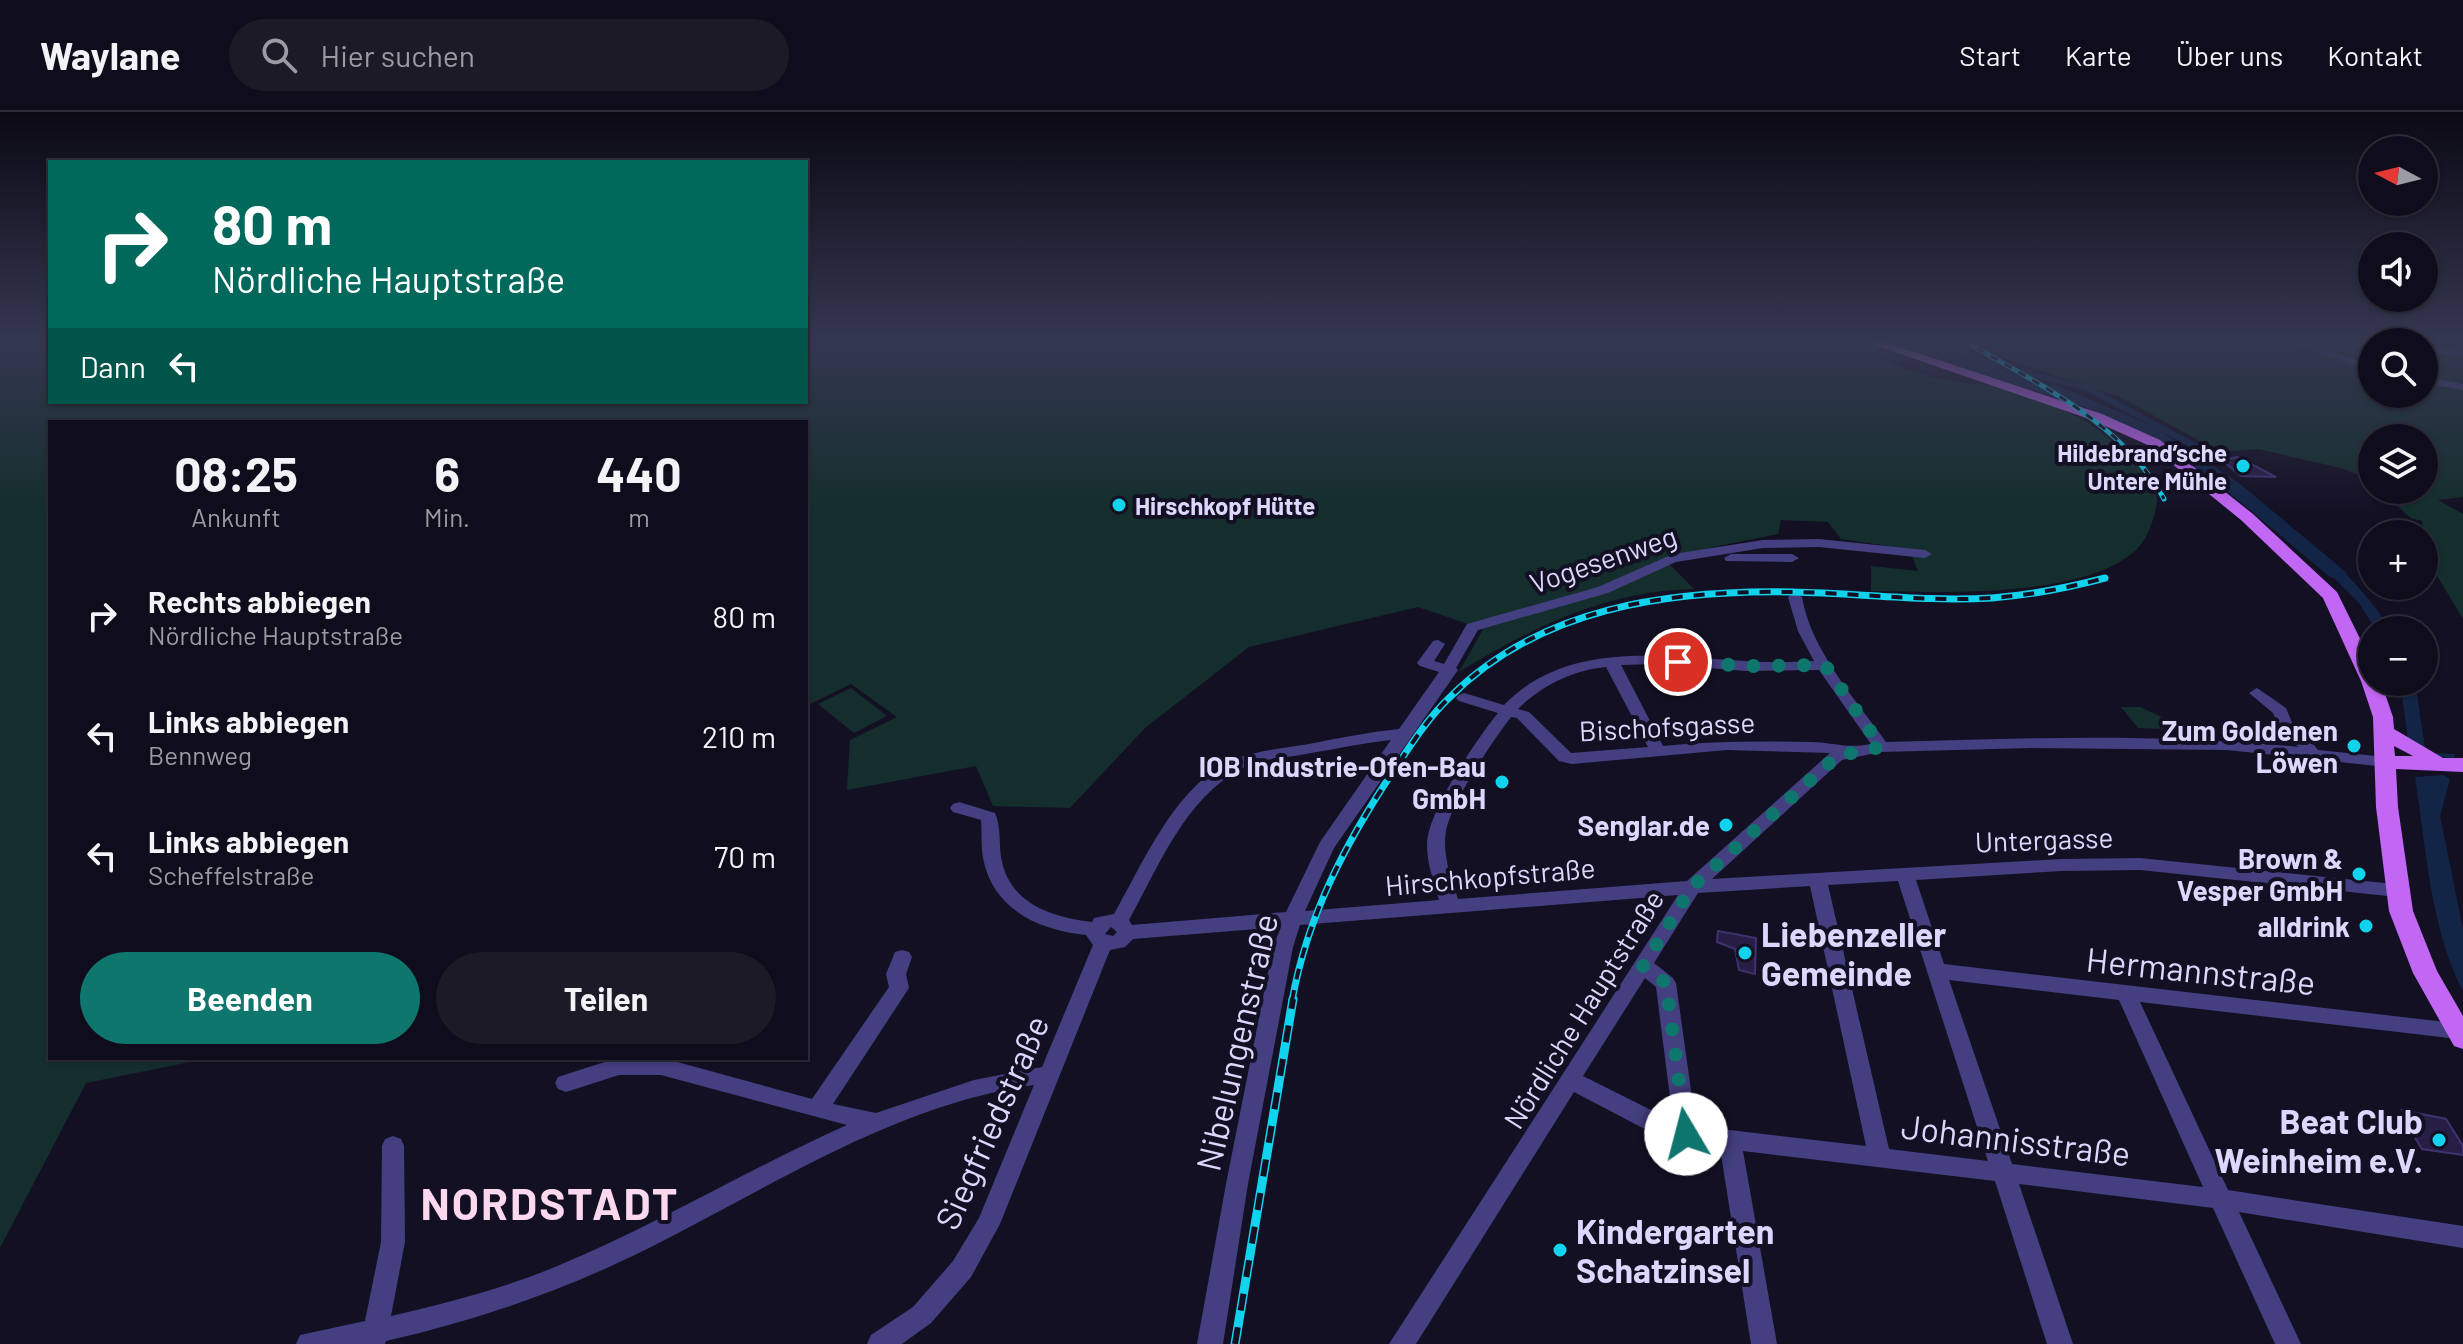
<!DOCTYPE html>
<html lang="de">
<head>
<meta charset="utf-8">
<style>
  :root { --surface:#0f0c1b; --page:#1d1a28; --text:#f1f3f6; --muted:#9b9ba3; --line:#2f2c3a; --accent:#0f766e }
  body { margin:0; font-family:Barlow,sans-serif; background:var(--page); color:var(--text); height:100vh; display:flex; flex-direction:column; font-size:30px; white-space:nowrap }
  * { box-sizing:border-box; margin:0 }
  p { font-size:26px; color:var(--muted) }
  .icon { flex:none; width:44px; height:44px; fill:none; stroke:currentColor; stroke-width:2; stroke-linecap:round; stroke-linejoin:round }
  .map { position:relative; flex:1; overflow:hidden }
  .panel { position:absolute; left:48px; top:308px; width:760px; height:640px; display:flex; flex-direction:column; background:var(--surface); border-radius:0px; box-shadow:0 2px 6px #0004,0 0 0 2px var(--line) }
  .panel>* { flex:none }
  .banner { position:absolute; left:48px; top:48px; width:760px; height:244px; border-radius:0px; box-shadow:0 2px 6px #0004,0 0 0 2px var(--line); background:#00695c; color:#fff; overflow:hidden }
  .needle { width:52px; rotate:277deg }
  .buttons { position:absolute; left:2358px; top:24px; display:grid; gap:16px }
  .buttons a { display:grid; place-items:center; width:80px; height:80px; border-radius:50%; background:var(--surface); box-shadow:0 2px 6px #0004,0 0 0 2px var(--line); font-size:40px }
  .pin { position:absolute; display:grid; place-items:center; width:68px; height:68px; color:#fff; margin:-34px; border:4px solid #fff; border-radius:50%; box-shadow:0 2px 8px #0007 }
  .me { position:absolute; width:88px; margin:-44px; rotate:352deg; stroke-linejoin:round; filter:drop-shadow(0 0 6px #0008) }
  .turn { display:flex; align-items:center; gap:28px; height:168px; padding:0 32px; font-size:36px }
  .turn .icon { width:104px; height:104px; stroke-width:2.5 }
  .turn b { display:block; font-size:56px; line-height:68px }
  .then { display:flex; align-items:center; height:76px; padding:0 32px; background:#0003; gap:16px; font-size:30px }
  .eta { display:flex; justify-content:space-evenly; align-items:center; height:136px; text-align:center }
  .eta b { font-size:48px; font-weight:700; line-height:56px }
  .cta { display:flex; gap:16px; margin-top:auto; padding:16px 32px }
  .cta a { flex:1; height:92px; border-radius:48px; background:var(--accent); color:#fff; font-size:32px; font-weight:700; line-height:92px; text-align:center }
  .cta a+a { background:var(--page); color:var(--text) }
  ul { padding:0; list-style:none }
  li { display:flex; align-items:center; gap:24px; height:120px; padding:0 32px }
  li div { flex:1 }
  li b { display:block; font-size:30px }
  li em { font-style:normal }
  header { display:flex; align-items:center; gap:48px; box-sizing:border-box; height:112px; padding:0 40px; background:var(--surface); border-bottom:2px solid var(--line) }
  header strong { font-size:38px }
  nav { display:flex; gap:44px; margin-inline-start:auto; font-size:28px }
  .search { width:560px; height:72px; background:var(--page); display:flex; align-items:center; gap:20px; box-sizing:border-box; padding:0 28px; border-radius:44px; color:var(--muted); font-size:30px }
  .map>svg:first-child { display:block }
  .green { fill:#142e2d; fill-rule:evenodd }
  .water { fill:#122547 }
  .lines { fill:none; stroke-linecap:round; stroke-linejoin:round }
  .stream { stroke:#122547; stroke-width:4 }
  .canal { fill:#122547; fill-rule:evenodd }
  .river { fill:#122547; fill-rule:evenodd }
  .building { fill:#261e44; stroke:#3f326e; stroke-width:2 }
  .minor { fill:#433f80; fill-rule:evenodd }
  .major { fill:#c266f4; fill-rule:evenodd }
  .rail-far2-casing { stroke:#12d3ed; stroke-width:5 }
  .rail-far1-casing { stroke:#12d3ed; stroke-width:7 }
  .rail-casing { stroke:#12d3ed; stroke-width:9 }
  .rail-far2 { stroke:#141024; stroke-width:3; stroke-dasharray:8; stroke-linecap:butt }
  .rail-far1 { stroke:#141024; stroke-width:4; stroke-dasharray:11; stroke-linecap:butt }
  .rail { stroke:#141024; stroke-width:6; stroke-dasharray:17; stroke-linecap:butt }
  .route { stroke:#0f766e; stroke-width:14; stroke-dasharray:0 25.2 }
  .poi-dot { fill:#12d3ed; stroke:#141024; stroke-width:3 }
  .labels { text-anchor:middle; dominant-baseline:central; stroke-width:8; stroke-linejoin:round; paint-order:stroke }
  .far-poi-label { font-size:24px; font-weight:bold; fill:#dcd7fc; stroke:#141024; text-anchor:end }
  .street-label { font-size:28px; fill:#dcd7fc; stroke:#141024 }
  .poi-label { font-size:28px; font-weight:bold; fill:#dcd7fc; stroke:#141024; text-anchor:end }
  .near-poi-label { font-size:34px; font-weight:bold; fill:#dcd7fc; stroke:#141024; text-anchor:start }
  .near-street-label { font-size:34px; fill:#dcd7fc; stroke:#141024 }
  .near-district-label { font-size:44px; font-weight:bold; letter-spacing:2px; fill:#fcd8ee; stroke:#141024 }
</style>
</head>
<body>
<header>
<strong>Waylane</strong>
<div class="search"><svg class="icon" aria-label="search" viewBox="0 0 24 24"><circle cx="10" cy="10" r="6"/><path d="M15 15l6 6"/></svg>Hier suchen</div>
<nav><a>Start</a><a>Karte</a><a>Über uns</a><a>Kontakt</a></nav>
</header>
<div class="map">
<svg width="2463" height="1232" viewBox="0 0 2463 1232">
  <rect width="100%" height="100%" fill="#141024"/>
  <path class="green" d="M0,228H50V290H806V228H1855L1912,247L1897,249L1875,242C1904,260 1939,268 1972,272C1980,273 1989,272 1996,274C2022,281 2052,292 2076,304C2097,314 2160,363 2157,389C2155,405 2148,427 2136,438C2083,487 1940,480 1871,479V454L1918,459L1909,437L1841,427L1828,410L1781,408L1778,422L1713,435L1668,451L1694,477C1606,479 1532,515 1459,560L1483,517L1418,495L1249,535L1145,616L1070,696L993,694L976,654L847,678L850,628L897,605L851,572L810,592L806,583V310H50V946H210L86,971L0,1136Z
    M1903,228H1952L2004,259Z
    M1970,228H2463V385L2438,388L2463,402V507L2424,442L2422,409L2411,406L2379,378H2424V326H2372V372L2362,364L2341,356L2258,337L2220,340L2118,284L1999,245ZM2372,230H2424V282H2372Z
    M851,576L887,604L854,621L818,592Z
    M2121,595H2140L2190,618L2138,616Z"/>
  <path class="water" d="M2307,439C2334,440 2377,495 2391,518H2376L2359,491Z
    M2400,570H2415L2425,636L2408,627Z
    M2443,663L2450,667L2440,704L2463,817V879C2430,816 2426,734 2415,665Z"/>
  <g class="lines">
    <path class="stream" d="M2435,643L2453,644"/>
    <path class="canal" d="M1894,228H1908L2092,275L2227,348L2222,351L2218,350L2086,279Z"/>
    <path class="river" d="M1883,228H1905L2068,278L2154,315L2239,371L2347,461L2337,467L2330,465L2226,378L2142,322L2085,295L1914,241Z"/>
  </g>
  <path class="building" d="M2237,345L2251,352L2276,365L2241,364L2222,348Z
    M1718,819L1756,826L1755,862L1739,858L1735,837L1717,830Z
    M2402,998L2446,1007L2463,1034V1043L2422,1037L2403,1006L2407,1007Z"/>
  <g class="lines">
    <path class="minor" d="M2281,228H2296L2372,253V259Z
      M2346,228L2376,230H2372V235Z
      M2424,235L2463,238V244L2424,241Z
      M2424,265L2463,272V278L2424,271Z
      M1819,427L1925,438L1932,442L1925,446L1819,435L1763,436L1676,450L1608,481L1478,518L1456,556L1458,558L1334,736L1305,799L1439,788C1434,771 1427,752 1427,733C1427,700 1476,628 1498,601L1459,589L1456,586L1459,583L1464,581L1504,593C1568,527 1664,545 1746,549C1769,551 1791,550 1814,549L1798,519L1788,485L1795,481L1802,485C1811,538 1855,587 1886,630C2023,626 2162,621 2299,635L2282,625L2273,601L2249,581L2257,576L2286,596L2295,618L2307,624L2318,638L2386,645L2394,650L2386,655L2227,638L2031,636L1881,640L1842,648L1712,767L2061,747L2140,746L2404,773L2406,778L2404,783L2397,785L2140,758L2061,759L1916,768L1944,852L2463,912V926L2458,927L2140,890L2228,1078L2463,1114V1136L2239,1100L2301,1232H2275L2213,1096L2019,1072L2073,1232H2047L1995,1069L1743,1039L1777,1232H1751L1720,1036L1686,1031L1658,1024L1574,980L1416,1232H1389L1678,783L1300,813L1293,835L1248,1072L1223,1232H1197L1226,1072L1273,835L1281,815L1133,827L1125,835L1110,838L1000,1112L971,1165L931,1211L902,1232H867L871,1223L913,1195L953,1149L979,1106L1034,973C894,993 773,1074 649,1136C565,1178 478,1208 386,1229L385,1232H296L300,1223L365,1209L381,1130L382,1034L385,1027L393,1024L401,1027L404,1034L405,1130L391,1204C446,1191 502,1177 555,1155C655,1114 748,1057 847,1013L661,963H619L566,980L558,977L555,971L558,965L617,946H663L812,987L889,875L886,862L895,840L902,838L909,840L912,845L906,862L909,876L833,992L876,1001L974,968L1042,955L1093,833L1086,823C1039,818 993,798 983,746C981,734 982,721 981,708L953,700L950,696L953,692L959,690L995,701C1001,714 999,731 1001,745C1009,792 1051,805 1092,810L1094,806L1114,802C1141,754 1166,696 1210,661C1239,639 1275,638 1309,632C1339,626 1369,620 1399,617L1439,560L1420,554L1417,551L1433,529L1438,528L1445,532L1434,549L1444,552L1467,512L1598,475L1673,442L1763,428ZM1657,552L1746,559L1819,558L1871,632C1845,637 1833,630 1809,630C1760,629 1712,629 1663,634L1621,553ZM1606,555L1648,635L1571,641L1529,600L1518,597C1542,573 1574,558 1606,555ZM1511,605L1517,606L1559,649L1572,652L1727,638L1830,641L1687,769L1458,787C1451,766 1442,742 1446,719C1452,689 1492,630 1511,605ZM1391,628L1320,730L1286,800L1132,813L1129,808C1158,756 1185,686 1241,657C1260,646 1285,646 1306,642C1335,637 1363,631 1391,628ZM1898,769L1988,1049L1889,1037L1828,773ZM1810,774L1866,1034L1696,1014L1676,871L1673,866L1654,851L1698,781ZM1111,815L1117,820L1113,824L1105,822ZM1645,866L1656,875L1673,1009L1583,964ZM1949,868L2119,888L2203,1075L2012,1052Z
      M1731,442H1792L1799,446L1792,450L1726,449L1724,446Z"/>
    <path class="major" d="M1860,228H1878L2102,302L2160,328L2253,402L2337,480L2372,551V570H2381L2393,605L2394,617L2443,646H2463V660L2396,657L2398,695L2413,799L2437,859L2463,904V937L2454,934L2413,861L2389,799L2376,695L2373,605L2361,569L2323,486L2241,408L2150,334L2092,308ZM2394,634L2413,644H2395Z"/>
    <defs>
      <path id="rail-far2" d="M1963,228C2035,271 2123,310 2164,387"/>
      <path id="rail-far1" d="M1292,889C1307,804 1346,730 1394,658C1411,633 1427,607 1449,586C1539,495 1669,478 1792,480C1858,481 1925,490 1992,486C2031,483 2067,476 2105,466"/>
      <path id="rail" d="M1235,1232L1293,887"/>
    </defs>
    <use href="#rail-far2" class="rail-far2-casing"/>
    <use href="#rail-far1" class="rail-far1-casing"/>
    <use href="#rail" class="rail-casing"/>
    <use href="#rail-far2" class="rail-far2"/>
    <use href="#rail-far1" class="rail-far1"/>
    <use href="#rail" class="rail"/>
  </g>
  <linearGradient id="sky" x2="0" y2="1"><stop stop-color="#0b0914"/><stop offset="0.57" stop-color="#343750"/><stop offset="1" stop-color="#343750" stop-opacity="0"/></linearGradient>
  <rect width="2463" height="400" fill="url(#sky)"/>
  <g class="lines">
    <path class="route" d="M1678,550L1752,554L1825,553L1881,635L1837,644L1692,775L1643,854L1666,871L1686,1022"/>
  </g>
  <g class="poi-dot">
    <circle cx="2243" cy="354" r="8"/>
    <circle cx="1119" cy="393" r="8"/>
    <circle cx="2354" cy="634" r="8"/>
    <circle cx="1502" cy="670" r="8"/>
    <circle cx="1726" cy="713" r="8"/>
    <circle cx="2359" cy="762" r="8"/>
    <circle cx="2366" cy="814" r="8"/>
    <circle cx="1745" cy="841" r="8"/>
    <circle cx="2439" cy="1028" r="8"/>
    <circle cx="1560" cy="1138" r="8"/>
  </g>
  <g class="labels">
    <g class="far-poi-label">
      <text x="2227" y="340">Hildebrand’sche<tspan x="2227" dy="28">Untere Mühle</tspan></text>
      <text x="1135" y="393" text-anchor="start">Hirschkopf Hütte</text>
    </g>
    <g class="street-label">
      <text transform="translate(1603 447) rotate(-19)">Vogesenweg</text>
      <text transform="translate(1667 614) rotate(-3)">Bischofsgasse</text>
      <text transform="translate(2044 727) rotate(-2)">Untergasse</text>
      <text transform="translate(1490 764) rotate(-5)">Hirschkopfstraße</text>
      <text transform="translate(1583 897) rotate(-58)">Nördliche Hauptstraße</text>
    </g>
    <g class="poi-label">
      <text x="2338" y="618">Zum Goldenen<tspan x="2338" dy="32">Löwen</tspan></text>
      <text x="1486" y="654">IOB Industrie-Ofen-Bau<tspan x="1486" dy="32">GmbH</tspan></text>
      <text x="1710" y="713">Senglar.de</text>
      <text x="2343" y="746">Brown &amp;<tspan x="2343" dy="32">Vesper GmbH</tspan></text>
      <text x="2350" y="814">alldrink</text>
    </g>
    <g class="near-poi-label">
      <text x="1761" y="821">Liebenzeller<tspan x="1761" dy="39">Gemeinde</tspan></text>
      <text x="2423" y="1008" text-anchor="end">Beat Club<tspan x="2423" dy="39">Weinheim e.V.</tspan></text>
      <text x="1576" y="1118">Kindergarten<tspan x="1576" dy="39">Schatzinsel</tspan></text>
    </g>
    <g class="near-street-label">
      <text transform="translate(2201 858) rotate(6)">Hermannstraße</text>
      <text transform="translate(1236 930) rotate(-77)">Nibelungenstraße</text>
      <text transform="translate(991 1010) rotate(-66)">Siegfriedstraße</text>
      <text transform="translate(2016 1027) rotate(7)">Johannisstraße</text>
    </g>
    <g class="near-district-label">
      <text x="550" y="1090">NORDSTADT</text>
    </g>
  </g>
</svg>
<div class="buttons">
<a><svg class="needle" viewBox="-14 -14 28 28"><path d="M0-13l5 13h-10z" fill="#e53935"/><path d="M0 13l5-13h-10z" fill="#9b9ba3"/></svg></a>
<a><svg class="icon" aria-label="sound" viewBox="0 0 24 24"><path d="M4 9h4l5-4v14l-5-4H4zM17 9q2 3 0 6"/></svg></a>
<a><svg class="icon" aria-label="search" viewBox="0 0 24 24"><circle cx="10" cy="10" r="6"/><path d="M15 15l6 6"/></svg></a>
<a><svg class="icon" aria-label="layers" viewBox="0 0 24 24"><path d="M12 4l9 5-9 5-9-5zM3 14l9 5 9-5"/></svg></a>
<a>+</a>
<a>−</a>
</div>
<div class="pin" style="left:1678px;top:550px;background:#d93025"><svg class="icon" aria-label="arrive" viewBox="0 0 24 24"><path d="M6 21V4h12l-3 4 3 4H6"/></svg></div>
<svg class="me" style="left:1686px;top:1022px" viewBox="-20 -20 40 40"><circle r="19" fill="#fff"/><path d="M0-13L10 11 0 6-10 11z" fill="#0f766e"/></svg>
<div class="banner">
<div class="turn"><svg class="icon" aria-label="right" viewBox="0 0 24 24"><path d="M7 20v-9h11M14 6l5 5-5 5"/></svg><div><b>80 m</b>Nördliche Hauptstraße</div></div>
<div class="then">Dann<svg class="icon" aria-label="left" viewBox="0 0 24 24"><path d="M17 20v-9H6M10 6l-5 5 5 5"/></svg></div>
</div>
<section class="panel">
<div class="eta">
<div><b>08:25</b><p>Ankunft</p></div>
<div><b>6</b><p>Min.</p></div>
<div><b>440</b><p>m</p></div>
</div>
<ul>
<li><svg class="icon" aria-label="right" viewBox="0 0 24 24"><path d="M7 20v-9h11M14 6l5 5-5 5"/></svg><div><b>Rechts abbiegen</b><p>Nördliche Hauptstraße</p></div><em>80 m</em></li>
<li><svg class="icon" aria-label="left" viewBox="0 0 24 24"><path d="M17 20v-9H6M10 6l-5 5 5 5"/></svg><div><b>Links abbiegen</b><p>Bennweg</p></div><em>210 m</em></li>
<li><svg class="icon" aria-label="left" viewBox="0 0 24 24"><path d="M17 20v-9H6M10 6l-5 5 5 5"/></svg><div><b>Links abbiegen</b><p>Scheffelstraße</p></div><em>70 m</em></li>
</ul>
<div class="cta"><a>Beenden</a><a>Teilen</a></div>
</section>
</div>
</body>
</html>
